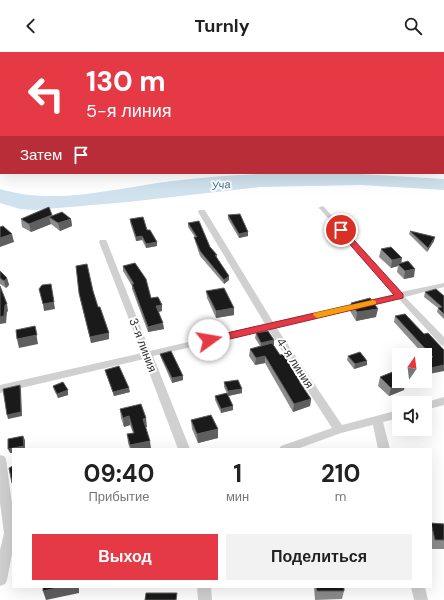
<!DOCTYPE html>
<html lang="ru">
<head>
<meta charset="utf-8">
<style>
  :root { --surface:#fff; --page:#f2f2f2; --text:#222; --muted:#767676; --accent:#e63946 }
  body { margin:0; font-family:"DM Sans",sans-serif; background:var(--page); color:var(--text); height:100vh; display:flex; flex-direction:column; font-size:15px; white-space:nowrap }
  * { box-sizing:border-box; margin:0 }
  p { font-size:13px; color:var(--muted) }
  .icon { flex:none; width:22px; height:22px; fill:none; stroke:currentColor; stroke-width:2; stroke-linecap:round; stroke-linejoin:round }
  .map { position:relative; flex:1; overflow:hidden }
  .sheet { position:absolute; left:12px; top:396px; width:420px; height:140px; display:flex; flex-direction:column; background:var(--surface); border-radius:0px; box-shadow:0 4px 16px #0002 }
  .sheet>* { flex:none }
  .top-card { position:absolute; left:0px; top:0px; width:444px; height:122px; box-shadow:0 4px 16px #0002; background:#e63946; color:#fff; overflow:hidden }
  .needle { width:26px; rotate:14deg }
  .tools { position:absolute; left:392px; top:296px; display:grid; gap:8px }
  .tools a { display:grid; place-items:center; width:40px; height:40px; border-radius:0px; background:var(--surface); box-shadow:0 4px 16px #0002; font-size:20px }
  .pin { position:absolute; display:grid; place-items:center; width:34px; height:34px; color:#fff; margin:-17px; border:2px solid #fff; border-radius:50%; box-shadow:0 1px 4px #0007 }
  .me { position:absolute; width:44px; margin:-22px; rotate:77deg; stroke-linejoin:round; filter:drop-shadow(0 0 3px #0008) }
  .turn { display:flex; align-items:center; gap:14px; height:84px; padding:0 20px; font-size:18px }
  .turn .icon { width:52px; height:52px; stroke-width:2.5 }
  .turn b { display:block; font-size:28px; line-height:34px }
  .then { display:flex; align-items:center; height:38px; padding:0 20px; background:#0003; gap:8px; font-size:15px }
  .eta { display:flex; justify-content:space-evenly; align-items:center; height:68px; text-align:center }
  .eta b { font-size:24px; font-weight:700; line-height:28px }
  .cta { display:flex; gap:8px; margin-top:auto; padding:8px 20px }
  .cta a { flex:1; height:46px; border-radius:0px; background:var(--accent); color:#fff; font-size:16px; font-weight:700; line-height:46px; text-align:center }
  .cta a+a { background:var(--page); color:var(--text) }
  header { display:flex; justify-content:space-between; align-items:center; height:52px; padding:0 20px; background:var(--surface); font-size:18px; font-weight:700 }
  .map>svg:first-child { display:block }
  .water { fill:#cfe2ee }
  .lines { fill:none; stroke-linecap:round; stroke-linejoin:round }
  .street { fill:#d0d0d0; fill-rule:evenodd }
  .secondary { fill:#bdbdbd; fill-rule:evenodd }
  .rail-casing { stroke:#888; stroke-width:2.5 }
  .rail { stroke:#fff; stroke-width:1.5; stroke-dasharray:5; stroke-linecap:butt }
  .wall { fill:#8c8c8c }
  .shaded-wall { fill:#5f5f5f }
  .building { fill:#1a1a1a; stroke:#5f5f5f }
  .route { fill:#e63946; stroke:#96252e }
  .slow { fill:#f59e0b }
  .labels { text-anchor:middle; dominant-baseline:central; stroke-width:4; stroke-linejoin:round; paint-order:stroke }
  .far-water-label { font-size:11px; font-style:italic; fill:#3f7597; stroke:#fff }
  .street-label { font-size:12px; fill:#333; stroke:#fff }
</style>
</head>
<body>
<header><svg class="icon" aria-label="back" viewBox="0 0 24 24"><path d="M15 5l-7 7 7 7"/></svg>Turnly<svg class="icon" aria-label="search" viewBox="0 0 24 24"><circle cx="10" cy="10" r="6"/><path d="M15 15l6 6"/></svg></header>
<div class="map">
<svg width="444" height="548" viewBox="0 0 444 548">
  <rect width="100%" height="100%" fill="#fff"/>
  <path class="water" d="M293,121L361,122L444,127V138L361,133L260,135L128,150L35,158L20,157L0,151V137C56,154 116,136 172,129C212,124 253,122 293,121Z"/>
  <g class="lines">
    <path class="street" d="M322,154L324,155L401,240L444,231V235L405,245L444,285V294L441,293L398,246L276,275L342,373L399,358V366L383,370L390,397H378L373,373L341,381L297,397H279L281,394L332,376L268,277L153,304L190,397H178L144,307L0,341V333L142,301L99,190L100,188H106L107,190L150,299L265,272L198,160L199,158H205L206,160L273,270L394,242L320,157L318,156Z
      M444,345V353L425,358V351H423Z
      M0,403L4,404L6,407L13,459V497L7,528L5,532L0,534V498L4,481L0,451Z
      M197,535H211L212,548H198Z
      M411,535H425L428,548H414Z"/>
    <path class="secondary" d="M443,6H444V10H443Z
      M0,25H1V29H0Z"/>
    <defs>
      <path id="rail" d="M405,1L414,0"/>
    </defs>
    <use href="#rail" class="rail-casing"/>
    <use href="#rail" class="rail"/>
  </g>
  <path class="wall" d="M169,0H186L185,1H169Z
    M228,163L248,180V184L239,186L228,167Z
    M52,164L71,167L72,174L60,179L51,172L31,180L22,175L21,167Z
    M130,167L147,178L157,194L146,196L142,188L136,189L130,170Z
    M188,171L217,203V207L229,228L224,232L200,204L195,189V185L188,175Z
    M410,179L434,189L427,200L409,182Z
    M381,197L401,211L414,225L404,227L397,220L398,214L391,216L379,205Z
    M76,214L93,239L109,287L91,291L80,247Z
    M123,214L151,246L162,253V259L159,260L164,277L148,280L132,237V234L123,219Z
    M0,219L7,226L9,233L6,236L0,232Z
    M206,239L234,256V263L216,266L207,246Z
    M425,240L444,244V267L437,260L438,256L424,245Z
    M351,251L376,265L356,269L350,259Z
    M395,264L424,282L444,298L429,322L425,317V307L427,306L425,304V303H424L394,270Z
    M256,281L274,288V293H273L280,303L300,329V332L311,347L310,354L293,360L265,311L255,313L249,304L250,297L260,294L255,286Z
    M160,302L183,328L172,331L161,306Z
    M348,304L367,313L354,317L347,308Z
    M105,318L130,340L114,344L106,322Z
    M380,325L404,338L389,344L378,334Z
    M224,330L242,337V341L228,344L233,358L221,361L215,348V344L227,341L224,335Z
    M53,334L68,338V343L58,346L54,338Z
    M120,357L147,375H146L151,397H130L128,391L127,382L133,381L130,373L124,375L121,366Z
    M191,368L218,386L198,391L192,377Z
    M431,471L444,472V497H432L431,494Z
    M314,535H344V539L342,547L315,548Z"/>
  <path class="shaded-wall" d="M52,163L49,165L51,172L31,180L29,172Z
    M71,167L72,174L60,179L58,171Z
    M248,180V184L239,186V182Z
    M12,182L14,190L0,195V186Z
    M142,184V188L136,189V185Z
    M435,185L434,189L427,200L428,196Z
    M157,190V194L146,196V192Z
    M402,206L401,214L398,212V214L391,216L392,208Z
    M415,217L414,225L404,227L405,219Z
    M229,224V228L224,232V228Z
    M7,226L9,233L6,236L4,229Z
    M51,232L55,257L44,259L43,252Z
    M7,252L8,259L7,260L6,271L0,272V265L5,253Z
    M162,253V259L157,260L156,254Z
    M234,256V263L216,266V259Z
    M378,257L376,265L356,269L357,260Z
    M163,271L164,277L148,280V275Z
    M35,274L38,292L19,296L17,287Z
    M109,281V287L91,291L90,285Z
    M274,288V293L261,295V291Z
    M265,304V311L255,313L256,306Z
    M367,309V313L354,317L355,312Z
    M444,313V319L429,322L431,316Z
    M183,324V328L172,331V326Z
    M406,329L404,338L389,344L391,336Z
    M20,333L21,338L22,364L8,367L7,363Z
    M129,336L130,340L114,344L113,340Z
    M242,337V341L228,344V339Z
    M68,338V343L58,346L57,342Z
    M311,347L310,354L293,360L294,352Z
    M233,354V358L221,361V357Z
    M129,364L130,373L124,375L123,366Z
    M146,366L147,375L144,376L143,367Z
    M218,377V386L198,391L197,382Z
    M23,384L25,388V397H13V401H10L8,397Z
    M150,389L151,397H131L130,393Z
    M62,535H79V541L46,548L43,539Z"/>
  <path class="building" d="M49,155L52,163L29,172L21,167Z
    M62,160L71,167L58,171L49,165Z
    M240,162L248,180L239,182L228,163Z
    M143,165L147,178H150L157,190L146,192L142,184L136,185L130,167Z
    M199,169L210,195L217,203H215L229,224L224,228L200,199L194,185H197L188,171Z
    M3,174L12,182L0,186V175Z
    M410,179L435,185L428,196Z
    M391,195L402,206L392,208L381,197Z
    M408,209L415,217L405,219L398,212Z
    M135,211L146,227L151,246L158,245L162,253L156,254L163,271L148,275L132,232H134L123,214Z
    M87,212L93,239L98,255H100L109,281L90,285L79,241L76,214Z
    M0,219L7,226L4,229L0,226Z
    M51,232L54,250L43,252L39,237L42,233Z
    M0,234L7,252L5,253L4,264L0,265Z
    M224,236L234,256L216,259L206,239Z
    M436,237L444,244V262L438,256L442,255L425,240Z
    M370,246L378,257L357,260L351,251Z
    M405,262L424,282L428,281L444,298V313L431,316L425,308V307L433,305L395,264Z
    M35,274L37,283L17,287L16,278Z
    M268,279L274,288L261,291L256,281Z
    M272,291L280,303L284,302L300,329H299L311,347L294,352L265,304L256,306L250,297Z
    M171,299L183,324L172,326L160,302Z
    M360,300L367,309L355,312L348,304Z
    M119,314L129,336L113,340L105,318Z
    M395,319L399,322V329H406L391,336L380,325Z
    M238,328L242,337L228,339L224,330Z
    M63,330L68,338L57,342L53,334Z
    M20,333L21,360L7,363L3,337Z
    M227,341L233,354L221,357L215,344Z
    M141,352L146,366L143,367L150,389L130,393L127,382L134,381L129,364L123,366L120,357Z
    M211,363L218,377L197,382L191,368Z
    M23,384L24,394L8,397V387Z
    M13,414V431H12L9,416Z
    M431,471L444,472V488H435Z
    M43,535H62L43,539Z
    M316,535H344V539H317Z
    M146,541H177L176,548H145Z"/>
  <path class="route" d="M339,177H344L403,242V246L209,292L206,291V286L209,285L394,243L339,180Z"/>
  <path class="slow" d="M373,248L376,249V252L317,266L313,263L314,261Z"/>
  <g class="labels">
    <g class="far-water-label">
      <text transform="translate(221 133) rotate(-7)">Уча</text>
    </g>
    <g class="street-label">
      <text transform="translate(143 293) rotate(69)">3-я линия</text>
      <text transform="translate(295 311) rotate(57)">4-я линия</text>
    </g>
  </g>
</svg>
<div class="tools">
<a><svg class="needle" viewBox="-14 -14 28 28"><path d="M0-13l5 13h-10z" fill="#e53935"/><path d="M0 13l5-13h-10z" fill="#767676"/></svg></a>
<a><svg class="icon" aria-label="sound" viewBox="0 0 24 24"><path d="M4 9h4l5-4v14l-5-4H4zM17 9q2 3 0 6"/></svg></a>
</div>
<div class="pin" style="left:341px;top:178px;background:#d93025"><svg class="icon" aria-label="arrive" viewBox="0 0 24 24"><path d="M6 21V4h12l-3 4 3 4H6"/></svg></div>
<svg class="me" style="left:209px;top:288px" viewBox="-20 -20 40 40"><circle r="19" fill="#fff"/><path d="M0-13L10 11 0 6-10 11z" fill="#e63946"/></svg>
<div class="top-card">
<div class="turn"><svg class="icon" aria-label="left" viewBox="0 0 24 24"><path d="M17 20v-9H6M10 6l-5 5 5 5"/></svg><div><b>130 m</b>5-я линия</div></div>
<div class="then">Затем<svg class="icon" aria-label="arrive" viewBox="0 0 24 24"><path d="M6 21V4h12l-3 4 3 4H6"/></svg></div>
</div>
<section class="sheet">
<div class="eta">
<div><b>09:40</b><p>Прибытие</p></div>
<div><b>1</b><p>мин</p></div>
<div><b>210</b><p>m</p></div>
</div>
<div class="cta"><a>Выход</a><a>Поделиться</a></div>
</section>
</div>
</body>
</html>
